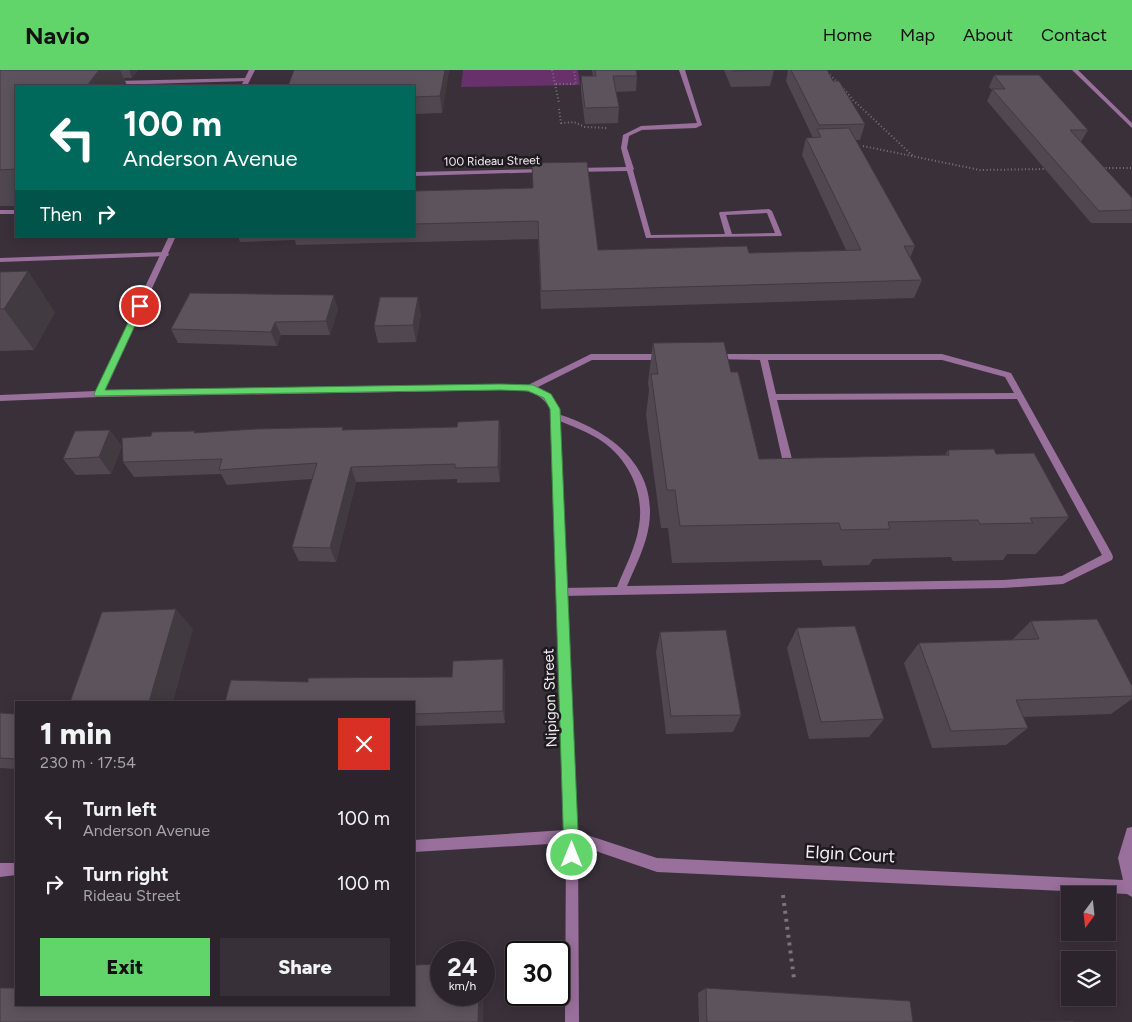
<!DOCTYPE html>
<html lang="en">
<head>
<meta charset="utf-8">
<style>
  :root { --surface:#2c242c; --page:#383038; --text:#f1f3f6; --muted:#a6a4a9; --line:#484148; --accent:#61d46a }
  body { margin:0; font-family:Figtree,sans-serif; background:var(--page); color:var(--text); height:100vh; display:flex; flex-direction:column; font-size:19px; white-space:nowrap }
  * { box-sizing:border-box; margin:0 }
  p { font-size:16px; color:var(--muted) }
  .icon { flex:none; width:28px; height:28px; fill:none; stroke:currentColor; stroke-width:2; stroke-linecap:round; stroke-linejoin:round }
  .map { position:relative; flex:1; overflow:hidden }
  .drawer { position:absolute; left:15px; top:631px; width:400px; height:305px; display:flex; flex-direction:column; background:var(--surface); border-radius:0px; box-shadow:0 2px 12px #0003,0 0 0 1px var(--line) }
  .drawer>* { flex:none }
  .guide { position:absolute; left:15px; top:15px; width:400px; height:152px; border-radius:0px; box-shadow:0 2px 12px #0003,0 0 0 1px var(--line); background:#00695c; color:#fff; overflow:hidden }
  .needle { width:32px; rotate:195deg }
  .tools { position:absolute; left:1061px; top:816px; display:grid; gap:10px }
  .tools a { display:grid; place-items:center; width:55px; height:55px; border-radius:0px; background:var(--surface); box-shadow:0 2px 12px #0003,0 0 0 1px var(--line); font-size:25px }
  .speed { position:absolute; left:430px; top:871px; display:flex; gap:10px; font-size:25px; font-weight:700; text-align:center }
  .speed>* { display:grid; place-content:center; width:65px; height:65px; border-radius:50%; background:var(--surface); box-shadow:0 2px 12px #0003,0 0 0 1px var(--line); line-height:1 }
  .speed small { font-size:12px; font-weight:400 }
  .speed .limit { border:2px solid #111; border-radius:8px; background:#fff; color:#111 }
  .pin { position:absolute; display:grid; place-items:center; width:42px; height:42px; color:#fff; margin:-21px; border:2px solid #fff; border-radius:50%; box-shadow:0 1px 5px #0007 }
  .me { position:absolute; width:55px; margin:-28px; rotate:0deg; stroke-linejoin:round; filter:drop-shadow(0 0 4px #0008) }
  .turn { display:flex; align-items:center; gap:18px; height:105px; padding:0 25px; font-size:22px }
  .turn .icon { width:65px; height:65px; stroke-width:2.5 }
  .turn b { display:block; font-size:35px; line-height:42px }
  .then { display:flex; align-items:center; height:48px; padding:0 25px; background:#0003; gap:10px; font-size:19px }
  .round { display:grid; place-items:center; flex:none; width:52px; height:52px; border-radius:0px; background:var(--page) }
  .overview { display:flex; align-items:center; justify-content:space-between; height:85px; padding:0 25px }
  h1 { font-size:30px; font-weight:800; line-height:38px }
  .primary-button { display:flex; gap:10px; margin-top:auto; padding:10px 25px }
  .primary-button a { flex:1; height:58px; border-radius:0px; background:var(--accent); color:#111; font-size:20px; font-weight:800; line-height:58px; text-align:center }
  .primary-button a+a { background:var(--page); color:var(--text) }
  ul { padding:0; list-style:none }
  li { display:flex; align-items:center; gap:15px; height:65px; padding:0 25px }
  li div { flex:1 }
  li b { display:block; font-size:19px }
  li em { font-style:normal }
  header { display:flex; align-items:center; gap:30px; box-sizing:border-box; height:70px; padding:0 25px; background:var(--accent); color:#111 }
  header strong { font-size:24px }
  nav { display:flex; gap:28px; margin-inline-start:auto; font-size:18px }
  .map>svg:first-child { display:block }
  .green { fill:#68316c }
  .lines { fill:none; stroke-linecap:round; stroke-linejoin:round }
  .path-far1 { stroke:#7b727b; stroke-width:2; stroke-dasharray:1 2.5; stroke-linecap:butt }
  .path { stroke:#7b727b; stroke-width:4; stroke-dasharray:3 5; stroke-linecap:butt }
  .lane { fill:#996f9b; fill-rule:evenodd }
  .street { fill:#996f9b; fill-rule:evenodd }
  .wall { fill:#504750 }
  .shaded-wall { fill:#413a41 }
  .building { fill:#5d535d; stroke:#413a41 }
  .route { fill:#61d46a; stroke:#3f8a45 }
  .labels { text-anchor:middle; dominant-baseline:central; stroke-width:5; stroke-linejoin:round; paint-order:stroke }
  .far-street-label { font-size:12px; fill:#f4eef4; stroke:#1e1a1e }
  .street-label { font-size:15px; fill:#f4eef4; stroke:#1e1a1e }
  .near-street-label { font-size:18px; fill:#f4eef4; stroke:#1e1a1e }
</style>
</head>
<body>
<header>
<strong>Navio</strong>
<nav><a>Home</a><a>Map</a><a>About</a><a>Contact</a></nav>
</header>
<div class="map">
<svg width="1132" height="952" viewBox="0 0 1132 952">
  <rect width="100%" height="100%" fill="#3a303a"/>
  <path class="green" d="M463,0H578L580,15L461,17Z"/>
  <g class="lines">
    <path class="path-far1" d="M552,0L559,33
      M825,0L838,13
      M556,14H576L574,0
      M844,19L853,30L913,86
      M559,39L561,53L574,52L585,57L608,58
      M863,76L980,100L1048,99
      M1102,98H1132"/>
    <path class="path" d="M783,825L794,909"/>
    <path class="lane" d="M679,0H685L702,55L696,58L642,60L629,66L627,78L634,99L633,100L651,165L725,164L719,143L720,142L769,139L772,141L782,165L781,166L646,168L627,101L574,102L571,100L574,98L626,97L621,78L623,65L641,56L697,53ZM767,143L775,163L732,164L726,145Z
      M247,8L249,9V11L113,15L110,13L113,11Z
      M545,99L547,100V102L414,106V102Z
      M0,140H16V144H0Z
      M165,182L169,184L168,186L0,192V188Z
      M591,284H663L667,287L663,290H592L532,320H526L525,318L526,316Z
      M715,284H942L1011,303L1112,484L1113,487L1112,490L1063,514L1003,518L562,526L558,525L557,522L558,519L562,518L617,517C625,497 636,477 639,456C645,421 627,386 597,368C583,360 567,354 552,348L551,346L555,343C607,359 658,394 649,455C646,476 635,497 627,516L1003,510L1062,506L1102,485L1017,329L777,330L794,397L789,400L784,397L760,290L712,289L711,287ZM768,290H942L1005,307L1014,323L776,324Z"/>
    <path class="street" d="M249,0H255L247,16H241Z
      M1072,0H1078L1132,53V58Z
      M169,166H176L105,321L517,314C537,315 549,322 559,339L578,762L657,788L1123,810L1118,788L1127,758L1132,757V827L1127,824L657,802L578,775L579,952H565L566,773L414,782V770L565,760L551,339C542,326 533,321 517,320L99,327L0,331V325L96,321Z
      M0,793H16V805L0,807Z"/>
  </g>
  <path class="wall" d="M0,0H138L132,8H124L127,16H16V136H0Z
    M449,0L442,43L414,44V16Z
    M592,0H636L637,6L636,21L616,22L619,37L618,53L585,54L581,21V6H593Z
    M724,0H774L770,16L731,17Z
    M788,0H827L833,11L865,54L860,70H856L915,176L910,188L922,210L914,228L541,239L538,169L296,175L295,170L240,172L238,166H414V121L533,118L598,180L749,183L846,180L802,85L806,68H813L786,11Z
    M994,5L1088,60L1081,72L1132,128V153H1091L987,31L992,20L989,17Z
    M0,202L55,242L34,280L0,281Z
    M338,239L330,265H281L277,276L178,273L171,259Z
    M421,244L416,272L378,273L374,256Z
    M653,273L731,302L759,389L945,385L948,380L996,384L1069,447L1036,484H1007L1003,490L953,491L951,487L873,489L869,495L823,496L821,490L672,493L668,458H661L646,345L649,320L648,313Z
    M499,350L501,366L500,412L457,413V409L356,412L336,492L299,491L292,477L312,409L227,415L221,404L134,407L123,392L151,366L196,363L344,360L457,357Z
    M122,376L111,404L76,405L63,389Z
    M1031,551L1132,616V629L1111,644L1023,647L1028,658L1006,675L932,678L904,593L919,573L1012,570Z
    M797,558L884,649L869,667L809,669L787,578Z
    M660,562L741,645L733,662L666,664L656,582Z
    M505,603V653L414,656V632L308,612L452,607Z
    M0,643L16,644V699L0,698Z
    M706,918L913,952H699L698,923Z"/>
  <path class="shaded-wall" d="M99,0H120L127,16H87Z
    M129,0H138L132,8Z
    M445,0H449L442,43L440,26Z
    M28,201L55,242L34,280L4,239Z
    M334,225L338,239L330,265L326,251Z
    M418,227L421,244L416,272L413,255Z
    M275,252L281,265L277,276L271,262Z
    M499,350L501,366L500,412L498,397Z
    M110,360L122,376L111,404L99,387Z
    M351,397L356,412L336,492L330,478Z
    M176,539L193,559L173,632H149Z
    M503,589L505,603V653L503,641Z
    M484,899L485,901L483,952H478L479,925H484Z"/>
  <path class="building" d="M0,0H99L87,16H16V99L0,100Z
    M294,0H445L440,26L414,27V16H288Z
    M595,0H636L637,6H613L619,37L585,38L581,6H596Z
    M733,0H774L733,1Z
    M791,0H827L833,11H839L865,54L819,55Z
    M994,5H1039L1088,60H1070L1132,128V140L1099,141L992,19H1005Z
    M849,58L915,176H904L922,210L541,221L538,151L414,154V121L533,118L532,93L587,92L598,180L747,176L749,183L861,180L806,68L821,67L817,59Z
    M28,201L4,239H0V202Z
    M190,223L334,225L326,251L275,252L271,262L171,259Z
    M380,227H418L413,255L374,256Z
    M724,272L731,302H738L759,389L949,385L948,380L994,379L996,384L1034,383L1069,447L1030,448L1033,453L980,454L978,450L888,452L890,459L841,460L839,453L680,456L675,420H667L651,304H658L653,273Z
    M499,350L498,397L455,398V394L351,397L330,478L292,477L317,393L219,400L222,389L123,392L122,368L151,366L152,362L195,361L194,363L255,359L343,357L342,360L457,357L458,352Z
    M110,360L99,387L63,389L75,361Z
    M176,539L149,632H70L102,542Z
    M1097,549L1132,616V626L1016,630L1028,658L951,661L919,573L1039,569L1031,551Z
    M855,556L884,649L821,652L797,558Z
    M726,560L741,645L671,646L660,562Z
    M503,589V641L414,644V632H225L231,610L308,612V608L452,607L453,591Z
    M0,643L16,644V689L0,688Z
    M441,894V925H479L478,952H0V918H16V935H414V895Z
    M706,918L910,931L913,952H707Z
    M1073,951L1074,952H1029Z"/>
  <path class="route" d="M137,234H143L144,236L105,320L500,314L533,315L551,324L560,339L579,785L577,790L572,792L567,790L564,785L550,339L544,328L528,321L500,320L95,326L94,324Z"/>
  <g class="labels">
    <g class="far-street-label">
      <text transform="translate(492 91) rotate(-1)">100 Rideau Street</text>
    </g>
    <g class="street-label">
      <text transform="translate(550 628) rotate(-92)">Nipigon Street</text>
    </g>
    <g class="near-street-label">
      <text transform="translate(850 784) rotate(3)">Elgin Court</text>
    </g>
  </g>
</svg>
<div class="tools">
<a><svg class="needle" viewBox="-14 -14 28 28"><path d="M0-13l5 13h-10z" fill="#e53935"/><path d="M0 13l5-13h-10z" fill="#a6a4a9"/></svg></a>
<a><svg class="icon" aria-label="layers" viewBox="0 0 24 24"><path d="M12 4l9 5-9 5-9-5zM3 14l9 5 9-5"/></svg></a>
</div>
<div class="speed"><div>24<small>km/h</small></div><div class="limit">30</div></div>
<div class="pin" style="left:140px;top:236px;background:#d93025"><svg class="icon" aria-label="arrive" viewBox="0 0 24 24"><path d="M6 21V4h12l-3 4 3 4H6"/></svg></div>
<svg class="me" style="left:572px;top:785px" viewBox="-20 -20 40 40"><circle r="17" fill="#61d46a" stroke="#fff" stroke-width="3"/><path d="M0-11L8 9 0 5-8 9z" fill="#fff"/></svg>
<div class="guide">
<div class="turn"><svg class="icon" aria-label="left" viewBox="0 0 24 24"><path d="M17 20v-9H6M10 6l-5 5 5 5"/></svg><div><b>100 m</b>Anderson Avenue</div></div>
<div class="then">Then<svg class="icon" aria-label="right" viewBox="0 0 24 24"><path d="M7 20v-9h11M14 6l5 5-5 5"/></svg></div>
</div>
<section class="drawer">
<div class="overview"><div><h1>1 min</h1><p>230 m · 17:54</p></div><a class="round" style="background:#d93025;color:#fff"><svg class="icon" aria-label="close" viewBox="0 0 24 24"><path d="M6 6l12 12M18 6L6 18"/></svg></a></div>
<ul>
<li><svg class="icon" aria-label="left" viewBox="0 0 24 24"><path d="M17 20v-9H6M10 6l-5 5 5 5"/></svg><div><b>Turn left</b><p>Anderson Avenue</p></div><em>100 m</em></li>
<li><svg class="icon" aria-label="right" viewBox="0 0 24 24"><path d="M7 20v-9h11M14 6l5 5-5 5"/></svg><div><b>Turn right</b><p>Rideau Street</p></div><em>100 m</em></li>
</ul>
<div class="primary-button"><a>Exit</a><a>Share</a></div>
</section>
</div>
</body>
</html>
